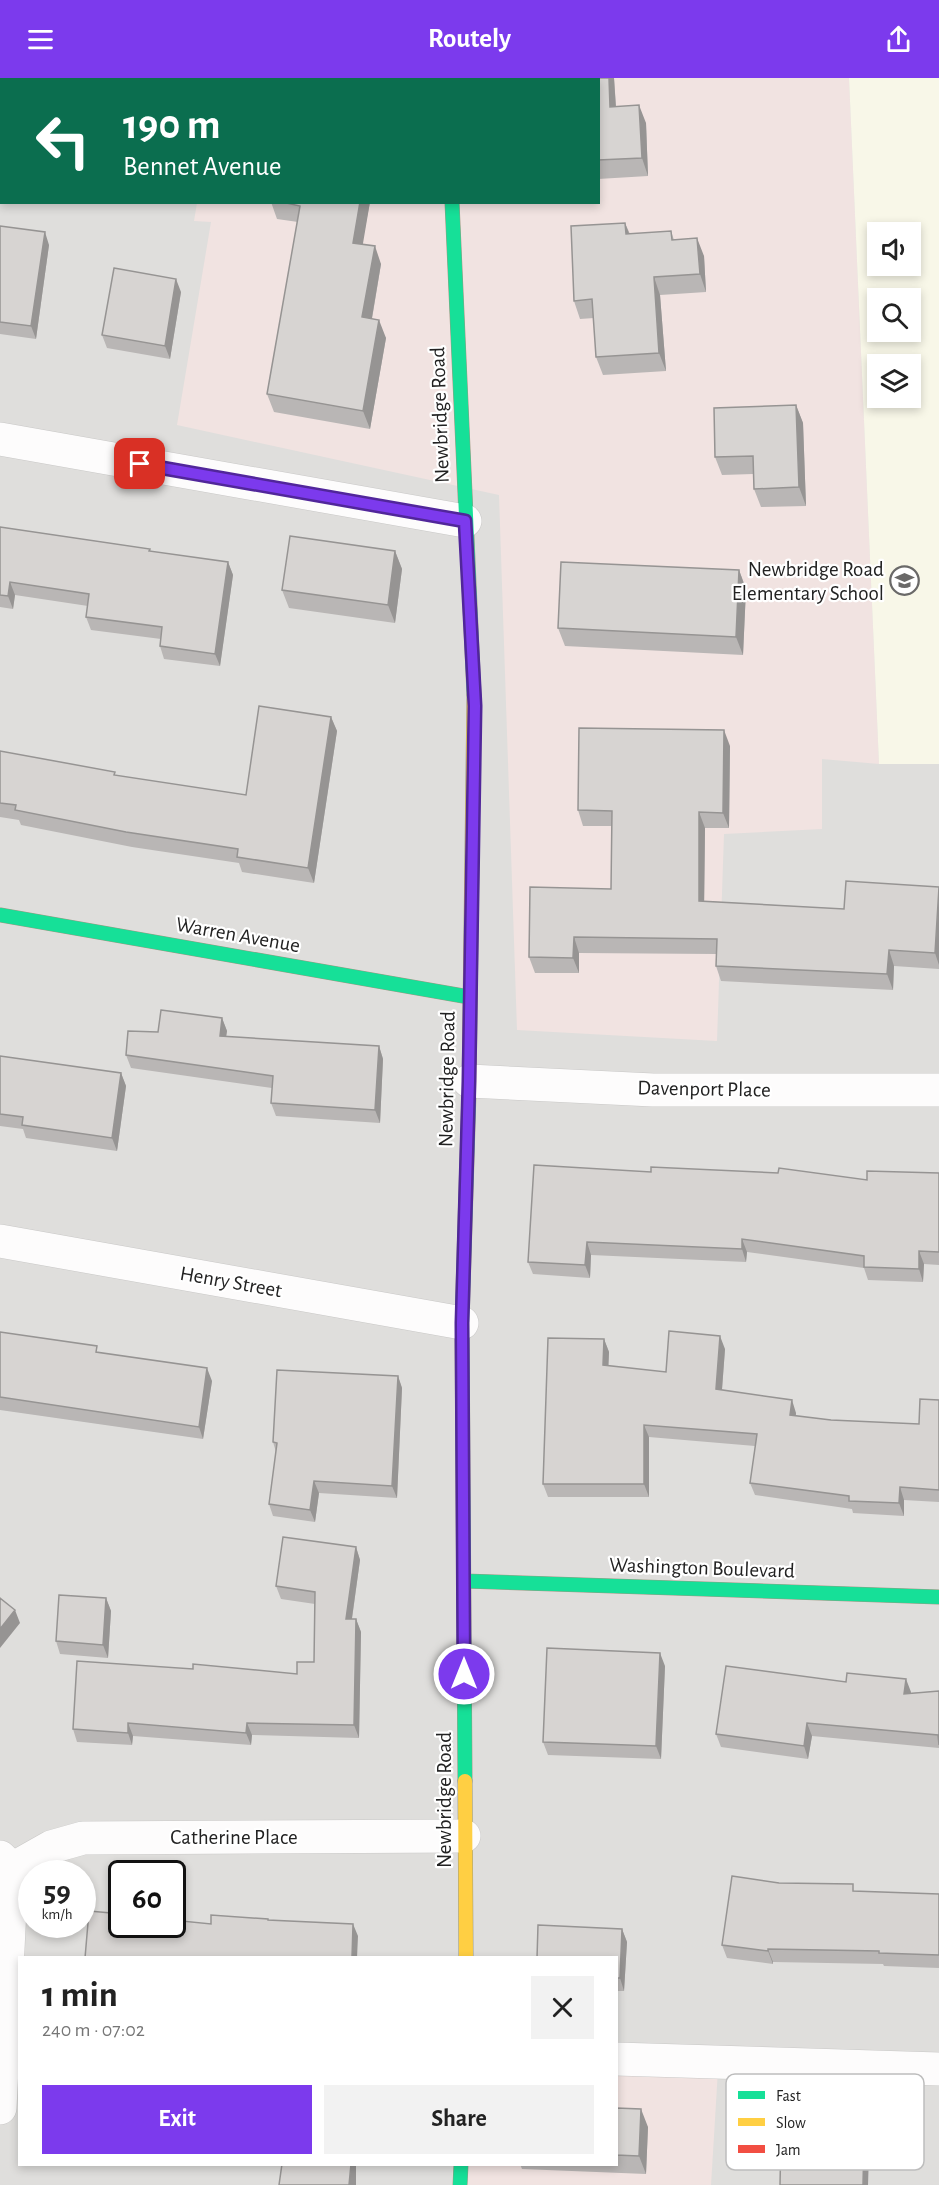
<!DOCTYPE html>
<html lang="en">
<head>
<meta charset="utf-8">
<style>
  :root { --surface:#fff; --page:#f2f2f2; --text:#222; --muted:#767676; --accent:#7c3aed }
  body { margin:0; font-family:"Alegreya Sans",sans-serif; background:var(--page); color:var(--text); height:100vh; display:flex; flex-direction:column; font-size:22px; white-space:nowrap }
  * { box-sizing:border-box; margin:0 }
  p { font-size:20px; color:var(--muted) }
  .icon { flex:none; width:33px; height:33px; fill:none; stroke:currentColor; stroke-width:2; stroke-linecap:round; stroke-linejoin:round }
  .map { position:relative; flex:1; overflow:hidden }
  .drawer { position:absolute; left:18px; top:1878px; width:600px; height:210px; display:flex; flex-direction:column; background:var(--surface); border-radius:0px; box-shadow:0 3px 9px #0003 }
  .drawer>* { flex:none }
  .top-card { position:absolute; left:0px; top:0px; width:600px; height:126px; box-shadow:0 3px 9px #0003; background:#0b6e4f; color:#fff; overflow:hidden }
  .buttons { position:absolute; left:867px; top:144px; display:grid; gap:12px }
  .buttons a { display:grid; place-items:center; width:54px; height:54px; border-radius:0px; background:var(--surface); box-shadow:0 3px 9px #0003; font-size:30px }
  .speed { position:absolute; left:18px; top:1782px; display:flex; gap:12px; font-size:30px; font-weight:700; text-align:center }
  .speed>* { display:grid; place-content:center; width:78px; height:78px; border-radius:50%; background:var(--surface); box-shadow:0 3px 9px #0003; line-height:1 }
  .speed small { font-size:15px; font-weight:400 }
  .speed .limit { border:3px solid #111; border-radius:9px; background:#fff; color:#111 }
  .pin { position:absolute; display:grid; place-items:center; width:51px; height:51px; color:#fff; margin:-26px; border-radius:12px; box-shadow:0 3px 9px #0006 }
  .me { position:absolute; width:66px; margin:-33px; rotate:0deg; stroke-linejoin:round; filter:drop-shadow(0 0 4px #0008) }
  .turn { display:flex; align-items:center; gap:21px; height:126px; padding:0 24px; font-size:27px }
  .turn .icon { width:78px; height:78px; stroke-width:2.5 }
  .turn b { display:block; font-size:42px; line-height:51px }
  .round { display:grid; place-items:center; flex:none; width:63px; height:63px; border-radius:0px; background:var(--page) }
  .head { display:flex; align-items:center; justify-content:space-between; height:102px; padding:0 24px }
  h1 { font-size:36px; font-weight:700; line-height:45px }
  .action { display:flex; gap:12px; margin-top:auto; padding:12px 24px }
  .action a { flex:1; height:69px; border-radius:0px; background:var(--accent); color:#fff; font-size:24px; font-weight:700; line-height:69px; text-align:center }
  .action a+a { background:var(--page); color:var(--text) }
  header { display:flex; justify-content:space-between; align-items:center; height:78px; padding:0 24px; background:var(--accent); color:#fff; font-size:27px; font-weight:700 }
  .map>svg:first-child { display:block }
  .residential { fill:#dfdedc; fill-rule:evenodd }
  .commercial { fill:#f1e3e1 }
  .education { fill:#f8f7e8; fill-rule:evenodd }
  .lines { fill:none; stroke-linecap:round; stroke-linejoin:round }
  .street-casing { stroke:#c9c8c7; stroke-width:34 }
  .fast-casing { stroke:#999a82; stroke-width:15 }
  .slow-casing { stroke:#999a82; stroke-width:15 }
  .jam-casing { stroke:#999a82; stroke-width:15 }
  .street { stroke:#fdfcfc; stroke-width:33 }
  .fast { stroke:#16e098; stroke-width:14 }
  .slow { stroke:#ffcf43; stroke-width:14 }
  .jam { stroke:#f24e42; stroke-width:14 }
  .wall { fill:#b9b6b5 }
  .shaded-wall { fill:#969493 }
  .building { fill:#d7d4d2; stroke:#969493; stroke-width:1.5 }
  .route-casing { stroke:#51269a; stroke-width:15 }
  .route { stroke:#7c3aed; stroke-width:10 }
  .labels { text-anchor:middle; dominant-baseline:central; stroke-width:4.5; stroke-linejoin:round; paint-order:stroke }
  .street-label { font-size:21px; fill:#222; stroke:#fff }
  .poi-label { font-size:21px; fill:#222; stroke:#fff; text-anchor:end }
  .key { fill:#fff; stroke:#bdbdbd; stroke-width:1.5 }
  .key-label { font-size:16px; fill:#222 }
</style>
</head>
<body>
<header><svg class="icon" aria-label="menu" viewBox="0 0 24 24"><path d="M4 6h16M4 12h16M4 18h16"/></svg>Routely<svg class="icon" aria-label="share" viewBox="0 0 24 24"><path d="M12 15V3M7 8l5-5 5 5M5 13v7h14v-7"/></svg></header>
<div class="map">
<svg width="939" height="2107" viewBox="0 0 939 2107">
  <rect width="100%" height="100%" fill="#f0eeeb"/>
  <path class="residential" d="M0,0H939V2107H0ZM2,2H598V124H2ZM878,154H910V188H878ZM878,220H910V254H878ZM878,286H910V320H878ZM32,1796H82V1846H32ZM122,1796H172V1846H122ZM20,1880H616V2086H20Z"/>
  <path class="commercial" d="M218,0H849L879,686L822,681V751L724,756L717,963L517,952L499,417L177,347L211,144L194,143L197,125L598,124V2Z
    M617,1989L718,1992L711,2107H452L453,2087L616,2086Z"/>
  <path class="education" d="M849,0H939V686H879ZM878,154H910V188H878ZM878,220H910V254H878ZM878,286H910V320H878Z"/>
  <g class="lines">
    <defs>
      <path id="street" d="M0,361L465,443
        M469,1003L653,1012H939
        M0,1163L462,1245
        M0,1779L12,1791L0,2030
        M12,1791L51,1769L83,1760L464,1758
        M616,1981L939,1991"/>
      <path id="fast" d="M452,124L474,617
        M0,837L469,919
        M465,1503L939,1519
        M465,1703L462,1245L469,1014
        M460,2107L461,2086"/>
      <path id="slow" d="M469,1014L474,617
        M465,1703L466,1880"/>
      <path id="jam" d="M447,0V2"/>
    </defs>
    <use href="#street" class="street-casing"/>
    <use href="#fast" class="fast-casing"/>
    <use href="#slow" class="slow-casing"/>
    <use href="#jam" class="jam-casing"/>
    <use href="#street" class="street"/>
    <use href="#fast" class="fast"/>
    <use href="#slow" class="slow"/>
    <use href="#jam" class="jam"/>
  </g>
  <path class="wall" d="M498,0H614L616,28L646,45L648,98L598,101V2H498Z
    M0,19L2,20V69L0,68Z
    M271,124H370L362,166L381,186L372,241L386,260L370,351L274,334L267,316L298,144L277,141Z
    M625,145L630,156L671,153L674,162L704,178L706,214L660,217L666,293L603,297L596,279L594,240L580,241L574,223Z
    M0,148L49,167L36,261L0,256Z
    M181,214L170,281L107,270L102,257Z
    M796,327L803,345L806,428L761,429L754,411L753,396L722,397L715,379Z
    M0,449L150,471L151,474L228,484L233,497L220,588L164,581L160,568L161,561L91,552L86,539L88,528L15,517L13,531L0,529Z
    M395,473L402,491L395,545L289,530L282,512Z
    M739,492L746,511L743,577L565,568L558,550Z
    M331,639L337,653L314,805L242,794L239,785L132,769L21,747L19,742L0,739V673L116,698L246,717Z
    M730,668L729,750H705L704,823L844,831L939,809V891L894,888L893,912L721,903L716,888V876L579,875V895H535L529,879L611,811L612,748H583L578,732Z
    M222,940L227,953L226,959L379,968L383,981L380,1045L276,1038L271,1025L272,1010L131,990L126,977L158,954Z
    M0,978L121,995L126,1008L117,1073L26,1060L23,1051L0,1048Z
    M651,1094L867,1102L939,1095V1187L924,1186L923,1204L868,1202L864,1190L747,1174L746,1184L591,1177L590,1200L533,1196L528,1184Z
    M0,1254L99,1275L212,1303L203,1361L0,1332Z
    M604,1261L609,1274L608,1288L666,1294L725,1271L722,1312L796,1335V1338L831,1342L919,1346L939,1322V1424L904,1422V1438L853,1435L852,1431L755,1417L750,1405L755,1368L649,1359V1419H548L543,1406Z
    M398,1298L402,1310L397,1420L319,1415L315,1444L273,1438L269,1426L276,1374L273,1364Z
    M356,1469L360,1482L352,1541H356L361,1554L359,1660L252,1657L251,1667L133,1658L132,1667L77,1664L73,1651L193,1591L297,1596L314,1584L315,1526L281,1521L276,1508Z
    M106,1520L111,1533L108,1580L60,1576L56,1563Z
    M665,1588L661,1681L548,1677L543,1664Z
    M846,1604L911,1614L910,1615L939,1613V1670L812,1658L808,1681L721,1669L716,1656Z
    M779,1805L856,1813L939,1816V1890L884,1888L883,1886L773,1884V1886L727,1880L722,1867Z
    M622,1851L627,1864L624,1913H616V1880Z
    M616,2030L648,2049L646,2096L522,2091L520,2086H616Z"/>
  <path class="shaded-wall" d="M609,0H614L617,47L610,29Z
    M639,27L646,45L648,98L642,80Z
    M360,124H370L360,183L353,165Z
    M625,145L632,163L626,156Z
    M45,154L49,167L36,261L31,248Z
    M697,160L704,178L706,214L700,196Z
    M375,168L381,186L369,257L362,239Z
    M654,199L660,217L666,293L659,275Z
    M176,201L181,214L170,281L165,268Z
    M379,242L386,260L370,351L363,333Z
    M796,327L803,345L806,428L799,409Z
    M395,473L402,491L395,545L388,527Z
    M228,484L233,497L220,588L215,576Z
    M739,492L746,511L743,577L736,559Z
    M10,504L15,517L13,531L8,518Z
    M331,639L337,653L314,805L308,790Z
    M724,652L730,668L729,750L723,735Z
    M699,734L705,750L704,838L699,823Z
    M939,816V887L935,875Z
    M574,859L579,875V895L573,880Z
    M889,872L894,888L893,912L887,896Z
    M222,940L227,953L224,971L220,958Z
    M379,968L383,981L380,1045L375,1032Z
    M121,995L126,1008L117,1073L112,1060Z
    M742,1161L747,1174L746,1184L742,1171Z
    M587,1164L591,1177L590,1200L585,1187Z
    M919,1173L924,1186L923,1204L919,1191Z
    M720,1258L725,1271L721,1324L716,1311Z
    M604,1261L609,1274L608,1300L603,1287Z
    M207,1290L212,1303L203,1361L199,1349Z
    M398,1298L402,1310L397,1420L392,1408Z
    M792,1322L796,1335L794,1350L790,1337Z
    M644,1347L649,1359V1419L644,1406Z
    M314,1403L319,1415L315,1444L310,1432Z
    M900,1409L904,1422V1438L899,1425Z
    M356,1469L360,1482L350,1554L346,1541Z
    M106,1520L111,1533L108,1580L103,1567Z
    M15,1532L20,1545L0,1570V1551Z
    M356,1541L361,1554L359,1660L354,1647Z
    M660,1575L665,1588L661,1681L656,1668Z
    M906,1601L911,1614L909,1628L904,1616Z
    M128,1645L133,1658L132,1667L128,1655Z
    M247,1645L252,1657L251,1667L246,1655Z
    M807,1645L812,1658L808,1681L804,1668Z
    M353,1846L358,1858L357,1880H352Z
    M622,1851L627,1864L624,1913L620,1900Z
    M768,1871L773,1884V1886L768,1873Z
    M641,2031L648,2049L646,2096L639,2078Z
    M864,2063L869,2076L868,2107H863Z
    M351,2086H356V2107H349Z"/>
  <path class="building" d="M13,0H180V2H13Z
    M249,0H357L356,2H249Z
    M501,0H609L610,29L639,27L642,80L598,82V2H529Z
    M0,19L2,20V56H0Z
    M282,124H360L353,165L375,168L362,239L379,242L363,333L267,316L300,128Z
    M625,145L626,156L671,153L672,162L697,160L700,196L654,199L659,275L596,279L592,221L574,223L571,148Z
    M0,148L45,154L31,248L0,244Z
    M114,190L176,201L165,268L102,257Z
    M796,327L799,409L754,411L753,378L715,379L714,330Z
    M0,449L150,471L149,473L228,484L215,576L160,568L162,549L86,539L89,516L10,504L8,518L0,517Z
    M290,458L395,473L388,527L282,512Z
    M561,484L739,492L736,559L558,550Z
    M259,628L331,639L308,790L237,779L238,771L126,754L15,732L16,727L0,725V673L115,694L114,697L246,717Z
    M579,650L724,652L723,735L699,734V823L844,831L846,803L939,809L935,875L889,872L887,896L716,888L717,861L574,859L573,880L529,879L530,809L611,811L612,733L578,732Z
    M161,932L222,940L220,958L379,968L375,1032L271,1025L273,998L126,977L128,953L158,954Z
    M0,978L121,995L112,1060L22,1047L23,1039L0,1036Z
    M534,1087L651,1094V1089L778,1095L779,1090L867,1102V1093L939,1095V1174L919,1173V1191L864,1189V1178L742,1161V1171L587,1164L585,1187L528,1184Z
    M669,1253L720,1258L716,1311L792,1322L790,1337L831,1342L919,1346L920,1321L939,1322V1412L900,1409L899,1425L849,1423V1418L750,1405L757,1356L644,1347V1406H543L548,1260L604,1261L603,1287L666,1294Z
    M0,1254L97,1268L96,1274L207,1290L199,1349L0,1319Z
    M277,1292L398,1298L392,1408L314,1403L310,1432L269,1426L277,1365L273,1364Z
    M283,1459L356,1469L346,1541H356L354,1647L247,1645L246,1655L128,1645V1655L73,1651L77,1583L193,1591V1586L297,1596V1584H314L315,1514L276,1508Z
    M59,1517L106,1520L103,1567L56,1563Z
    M0,1520L15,1532L0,1551Z
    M547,1570L660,1575L656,1668L543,1664Z
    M726,1588L846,1604L847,1595L906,1601L904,1616L939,1613V1667L938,1657L807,1645L804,1668L716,1656Z
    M732,1798L779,1805L853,1806V1813L939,1816V1877L879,1875V1873L768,1871V1873L722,1867Z
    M89,1833L122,1836V1846H172V1842L211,1846V1837L268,1841V1842L353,1846L352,1880H85Z
    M538,1847L622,1851L620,1900H616V1880H537Z
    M616,2030L641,2031L639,2078L616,2077Z
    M781,2060L864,2063L863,2107H780Z
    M282,2086H351L349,2107H279Z"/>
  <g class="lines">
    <defs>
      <path id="route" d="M140,386L465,443L475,628L469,1003L462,1245L464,1596"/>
    </defs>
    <use href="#route" class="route-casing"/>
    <use href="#route" class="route"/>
  </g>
  <defs>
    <symbol id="school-ring" viewBox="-11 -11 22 22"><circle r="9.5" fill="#fff" stroke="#6a6968" stroke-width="1.5"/><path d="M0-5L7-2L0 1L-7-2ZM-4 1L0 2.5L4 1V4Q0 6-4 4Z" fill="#6a6968"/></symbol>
  </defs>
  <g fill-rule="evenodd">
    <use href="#school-ring" x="888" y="486" width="33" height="33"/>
  </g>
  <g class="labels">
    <g class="street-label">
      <text transform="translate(440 337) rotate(-92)">Newbridge Road</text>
      <text transform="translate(238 857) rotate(10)">Warren Avenue</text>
      <text transform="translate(447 1001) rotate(-89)">Newbridge Road</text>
      <text transform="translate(704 1011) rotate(1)">Davenport Place</text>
      <text transform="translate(231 1204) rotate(10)">Henry Street</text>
      <text transform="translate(702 1490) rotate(2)">Washington Boulevard</text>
      <text transform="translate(444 1722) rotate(-90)">Newbridge Road</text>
      <text x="234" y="1759">Catherine Place</text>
    </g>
    <g class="poi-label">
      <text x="884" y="491">Newbridge Road<tspan x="884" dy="24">Elementary School</tspan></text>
    </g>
  </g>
  <rect x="726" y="1996" width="198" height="96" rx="9" class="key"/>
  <rect x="738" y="2013" width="27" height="8" fill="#16e098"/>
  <rect x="738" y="2040" width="27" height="8" fill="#ffcf43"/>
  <rect x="738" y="2067" width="27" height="8" fill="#f24e42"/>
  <g class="key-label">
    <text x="776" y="2023">Fast</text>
    <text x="776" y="2050">Slow</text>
    <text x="776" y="2077">Jam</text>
  </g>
</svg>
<div class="buttons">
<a><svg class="icon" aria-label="sound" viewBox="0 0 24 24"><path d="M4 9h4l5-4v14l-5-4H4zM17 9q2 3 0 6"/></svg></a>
<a><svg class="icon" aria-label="search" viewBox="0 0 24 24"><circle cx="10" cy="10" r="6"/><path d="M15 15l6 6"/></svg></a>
<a><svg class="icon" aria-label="layers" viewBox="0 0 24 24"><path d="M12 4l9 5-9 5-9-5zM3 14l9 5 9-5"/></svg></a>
</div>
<div class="speed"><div>59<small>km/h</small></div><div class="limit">60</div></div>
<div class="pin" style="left:140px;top:386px;background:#d93025"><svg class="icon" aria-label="arrive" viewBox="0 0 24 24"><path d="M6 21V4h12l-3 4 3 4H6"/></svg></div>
<svg class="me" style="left:464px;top:1596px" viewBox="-20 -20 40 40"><circle r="17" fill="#7c3aed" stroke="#fff" stroke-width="3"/><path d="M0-11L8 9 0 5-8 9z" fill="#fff"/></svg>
<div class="top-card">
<div class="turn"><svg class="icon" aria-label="left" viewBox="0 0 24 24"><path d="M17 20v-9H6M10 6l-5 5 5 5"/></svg><div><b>190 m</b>Bennet Avenue</div></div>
</div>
<section class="drawer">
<div class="head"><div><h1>1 min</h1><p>240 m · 07:02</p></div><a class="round"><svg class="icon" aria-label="close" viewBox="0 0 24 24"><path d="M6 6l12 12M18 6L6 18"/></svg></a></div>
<div class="action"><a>Exit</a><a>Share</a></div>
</section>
</div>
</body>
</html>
